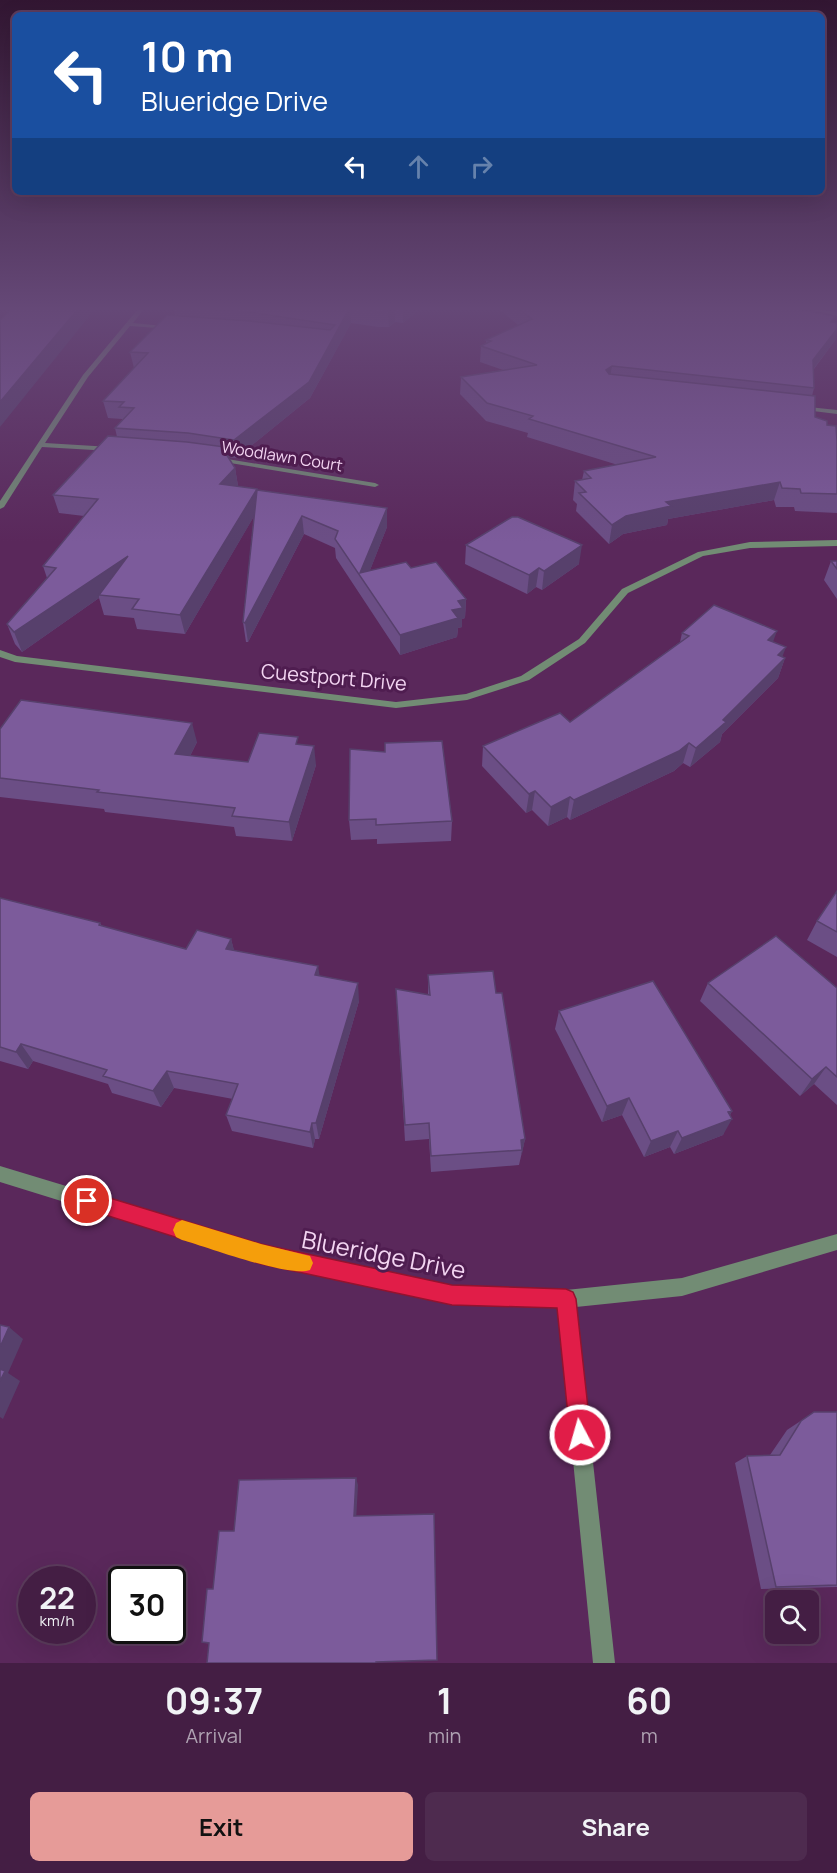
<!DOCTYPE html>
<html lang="en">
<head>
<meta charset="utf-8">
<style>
  :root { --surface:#441e44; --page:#4e2b4f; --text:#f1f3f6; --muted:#afa2b2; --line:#5c3c5d; --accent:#e69b98 }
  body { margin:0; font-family:Manrope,sans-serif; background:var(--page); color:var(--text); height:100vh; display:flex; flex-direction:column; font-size:22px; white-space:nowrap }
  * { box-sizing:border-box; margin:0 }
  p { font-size:20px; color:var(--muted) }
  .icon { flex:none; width:33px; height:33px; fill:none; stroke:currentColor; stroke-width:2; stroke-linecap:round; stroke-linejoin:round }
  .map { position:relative; height:1663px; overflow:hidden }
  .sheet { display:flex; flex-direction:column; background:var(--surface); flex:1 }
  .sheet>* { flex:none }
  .banner { position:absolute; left:12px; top:12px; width:813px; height:183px; border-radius:9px; box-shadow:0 6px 24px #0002,0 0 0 2px var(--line); background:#1a4fa0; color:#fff; overflow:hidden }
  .controls { position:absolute; left:765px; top:1590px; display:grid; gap:12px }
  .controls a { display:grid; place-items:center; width:54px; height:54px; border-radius:9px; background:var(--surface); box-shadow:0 6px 24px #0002,0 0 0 2px var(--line); font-size:30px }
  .speed { position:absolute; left:18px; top:1566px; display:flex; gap:12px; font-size:30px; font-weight:700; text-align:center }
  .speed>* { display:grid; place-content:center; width:78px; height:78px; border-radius:50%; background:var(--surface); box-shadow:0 6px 24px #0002,0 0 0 2px var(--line); line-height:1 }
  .speed small { font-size:15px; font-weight:400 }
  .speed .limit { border:3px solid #111; border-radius:9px; background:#fff; color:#111 }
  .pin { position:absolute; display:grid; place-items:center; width:51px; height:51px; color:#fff; margin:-26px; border:3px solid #fff; border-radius:50%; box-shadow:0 2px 6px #0007 }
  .me { position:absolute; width:66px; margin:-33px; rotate:354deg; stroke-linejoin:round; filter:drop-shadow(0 0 4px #0008) }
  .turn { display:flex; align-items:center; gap:21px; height:126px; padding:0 30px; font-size:27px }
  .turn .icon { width:78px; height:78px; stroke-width:2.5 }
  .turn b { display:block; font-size:42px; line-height:51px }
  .lanes { display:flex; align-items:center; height:57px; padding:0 30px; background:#0003; justify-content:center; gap:30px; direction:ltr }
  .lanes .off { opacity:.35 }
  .eta { display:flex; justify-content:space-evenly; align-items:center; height:102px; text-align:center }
  .eta b { font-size:36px; font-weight:700; line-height:42px }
  .cta { display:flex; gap:12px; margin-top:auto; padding:12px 30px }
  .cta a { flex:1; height:69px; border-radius:9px; background:var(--accent); color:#111; font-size:24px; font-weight:700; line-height:69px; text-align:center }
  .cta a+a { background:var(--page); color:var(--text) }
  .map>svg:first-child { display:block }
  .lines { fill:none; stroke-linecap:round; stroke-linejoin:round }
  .street { fill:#728c74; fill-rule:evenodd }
  .wall { fill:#6b4e85 }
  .shaded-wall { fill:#57406c }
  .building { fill:#7c5b9b; stroke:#57406c; stroke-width:1.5 }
  .route { fill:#e11d48; stroke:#92132f; stroke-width:1.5 }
  .slow { fill:#f59e0b }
  .labels { text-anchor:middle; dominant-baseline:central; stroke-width:6; stroke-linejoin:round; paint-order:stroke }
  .far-street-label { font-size:16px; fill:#f3d5f2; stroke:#4f1d50 }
  .street-label { font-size:20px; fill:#f3d5f2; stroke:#4f1d50 }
  .near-street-label { font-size:24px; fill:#f3d5f2; stroke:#4f1d50 }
</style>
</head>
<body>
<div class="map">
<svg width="837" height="1663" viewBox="0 0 837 1663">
  <rect width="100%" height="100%" fill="#5a285b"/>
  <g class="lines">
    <path class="street" d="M138,309H144L133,323L174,327L171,329L130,326L88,377L45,443L111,447L115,449L111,451L42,447L4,507L0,509V501L83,375Z
      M812,309L837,312V316L813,310Z
      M799,406L837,410V414L797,409L796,408Z
      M215,457L375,483L379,485L375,487L218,461H215Z
      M837,540V546L750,548L703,556L628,593L585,643L529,680L467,700L396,708L15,662L0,657V650L17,656L396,702L466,694L521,676L579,639L622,589L698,552L750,542Z
      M0,1166L261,1245L452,1286L566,1290L682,1278L837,1234V1250L682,1296L576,1307L615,1663H593L558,1308L452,1304L261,1263L0,1182Z"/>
  </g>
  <path class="wall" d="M161,309H420L403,323L395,322L389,327H378L351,323L310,398L236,458L228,457L235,468L238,486L237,487L387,508V527L370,570L411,568L466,599L465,618L462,619V627L458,628L457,637L400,655L336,558L335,548L304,534L248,642H246L243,622L254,516L185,634L137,629L134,618L104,615L99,598L22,652L15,644L7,624L47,578L43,566L84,516L59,513L53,495L117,437L115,428L122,421V419L108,418L103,401L134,368L130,352L175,316L174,310Z
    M499,309H797L833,322L836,339L814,369V388L812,396L815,417L827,425L837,441V513L795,511L794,507H776L774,500L668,519L667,525L623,534L609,544L576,511L577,504L573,500L575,481L582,480L584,471L618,465L527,437L528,433L486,421L460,394L461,377L503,370L480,362L481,346L486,343V340L518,325Z
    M466,545L579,564L542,590L536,587L527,594L465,564Z
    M831,561H837V599L824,580Z
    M682,633L773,642L782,657L785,658L778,678L722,734L720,742L690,767L683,763L674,771L570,820L567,817L548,826L532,810L526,813L482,766L483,746L570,722L680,642Z
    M0,729L197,742L190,756L248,762L299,744L316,765L292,841L236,836L234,827L105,812L104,809L0,797Z
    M350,749L452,821L451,841L377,844V839L351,840L349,820Z
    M837,891V957L807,940L817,921Z
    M0,898L100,923L102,926L186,949L231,939L234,951L320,976L359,1001L319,1139H315L313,1148L232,1131L226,1115L233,1099L174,1088L161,1107L112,1093L108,1084L33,1061L28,1069L0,1061Z
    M428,975L496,993L525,1139L519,1165L431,1172L429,1139L405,1141L396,989L428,995Z
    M708,983L837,988V1105L814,1084L800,1096L700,1001Z
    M559,1011L732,1111L730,1115L723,1135L674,1154L670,1147L644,1157L622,1115L602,1122L555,1029Z
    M814,1412H837V1587L761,1589L735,1463L747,1456L770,1455L787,1430Z"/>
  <path class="shaded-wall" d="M78,309H95L0,427V402Z
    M349,309H350L351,323L310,398L236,458L234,440Z
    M391,309H395V322L389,327L388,311Z
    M403,309H420L403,323Z
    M837,329L836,339L808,376L813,360Z
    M612,366L609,383L606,370Z
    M235,468L238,486L223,502L220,484Z
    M780,482L774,500L668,519L667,525L623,534L609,544L612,525L626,516L666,502Z
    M257,489L259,508L185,634L180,615Z
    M387,508V527L365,583L360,573Z
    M302,516L304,534L248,642L245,623Z
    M582,545L579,564L542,590L544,571Z
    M128,556L99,595V598L22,652L14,632Z
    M539,568L536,587L527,594L529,575Z
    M466,599L465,618L462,619V627L458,628L457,637L400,655V635L452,610L458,601Z
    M777,631L770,650L768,640Z
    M786,647L780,663L785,658L778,678L722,734L720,742L690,767L696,748L723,720L778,655Z
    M192,723L197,742L181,774L175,754Z
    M689,743L683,763L674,771L570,820L574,800Z
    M314,746L316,765L292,841L289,822Z
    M535,791L532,810L526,813L529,794Z
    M570,797L567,817L548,826L551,807Z
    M231,939L236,957L226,949Z
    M318,966L321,984L315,975Z
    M358,983L359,1001L319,1139L316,1123Z
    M21,1044L33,1061L28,1069L16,1052Z
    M826,1067L814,1084L800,1096L812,1079Z
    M167,1071L174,1088L161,1107L153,1091Z
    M629,1098L622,1115L602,1122L607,1106Z
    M732,1111L726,1122L732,1119L723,1135L674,1154L682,1138Z
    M312,1123L315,1139L313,1148L310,1132Z
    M678,1131L670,1147L644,1157L651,1141Z
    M525,1139L522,1154L521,1155L522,1150L521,1140Z
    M9,1327L23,1339L8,1373L20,1381L3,1419L0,1417V1347Z
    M356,1478L358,1485L356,1521L354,1516Z"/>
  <path class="building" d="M12,309H78L0,402V320Z
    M199,309H349L309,382L234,440L188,433L115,428L134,408L119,407L124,402L103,401L148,353L130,352L167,315L249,321L330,330L335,325L249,312Z
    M363,309H391L388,311L378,312Z
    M519,309H797L835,316L831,322L837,323V329L813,360L814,388L612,366L606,370L609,374L815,396V417L827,421V425L836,426L837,441V494L801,493L800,489L782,488L780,482L666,502L671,506L626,516L612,525L579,493L586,492L575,481L591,478L584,471L656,457L529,419L533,416L487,403L461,377L537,365L481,346L491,341L486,340L532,319Z
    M108,436L187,442L225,447L223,449L235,468L220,484L257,489L180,615L132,609L139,599L99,595L128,556L14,632L7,624L56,568L43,566L98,499L53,495Z
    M257,490L387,508L360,573L406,562L411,568L436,562L466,599L458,601L463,608L452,610L458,618L400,635L335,539L338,531L302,516L245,623L243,622Z
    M512,517H518L582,545L544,571L539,568L529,575L466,545Z
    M831,561H837V569Z
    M714,605L777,631L768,640L786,647L778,655L785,658L723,720L726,722L696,748L689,743L679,751L574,800L570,797L551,807L535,791L529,794L483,746L560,713L570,722L689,636L682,633Z
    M21,700L192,723L175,754L248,762L259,733L298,737L296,744L314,746L289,822L232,816L235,808L97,792L99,790L0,778V729Z
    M442,741L452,821L376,825V819L349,820L350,749L385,752V743Z
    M837,891V932L817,921Z
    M0,898L100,923L99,925L186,949L197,930L231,939L226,949L318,966L315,975L358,983L316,1123H312L310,1132L226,1115L238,1084L167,1071L153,1091L103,1076L107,1070L21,1044L16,1052L0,1047Z
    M776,936L837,988V1077L826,1067L812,1079L708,983Z
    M493,971L496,993H502L525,1139L521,1140L522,1150L431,1156L429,1123L405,1125L396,989L430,995L428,975Z
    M653,981L732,1111L728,1112L732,1119L682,1138L678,1131L651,1141L629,1098L607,1106L559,1011Z
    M0,1325L9,1327L0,1347Z
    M0,1369L5,1371L0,1381Z
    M814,1412H837V1585L776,1587L747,1456L780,1455L801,1421Z
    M356,1478L354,1516L434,1514L437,1660L376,1662V1663H207L209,1643L202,1642L207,1589H213L219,1531H234L239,1480Z"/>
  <linearGradient id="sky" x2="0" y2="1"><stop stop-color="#321632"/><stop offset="0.57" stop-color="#654877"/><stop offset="1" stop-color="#654877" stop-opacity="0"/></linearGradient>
  <rect width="837" height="542" fill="url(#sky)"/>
  <path class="route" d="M87,1191L261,1244L452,1285L566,1289L573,1292L576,1299L591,1435L588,1443L580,1446L573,1443L570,1435L557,1308L452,1305L261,1264L80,1207L78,1201L80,1194Z"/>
  <path class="slow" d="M182,1220L261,1244L310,1256L313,1263L310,1270C290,1278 207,1247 182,1240L176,1237L173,1230L176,1223Z"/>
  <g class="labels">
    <g class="far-street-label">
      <text transform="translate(282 456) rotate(9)">Woodlawn Court</text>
    </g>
    <g class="street-label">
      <text transform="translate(334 677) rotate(5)">Cuestport Drive</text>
    </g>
    <g class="near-street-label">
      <text transform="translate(384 1254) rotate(11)">Blueridge Drive</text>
    </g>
  </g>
</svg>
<div class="controls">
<a><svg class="icon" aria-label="search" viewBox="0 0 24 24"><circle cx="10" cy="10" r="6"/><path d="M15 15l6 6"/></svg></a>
</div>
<div class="speed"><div>22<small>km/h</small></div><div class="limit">30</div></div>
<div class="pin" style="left:87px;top:1201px;background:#d93025"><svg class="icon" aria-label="arrive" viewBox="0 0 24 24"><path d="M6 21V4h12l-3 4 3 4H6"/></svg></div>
<svg class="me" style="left:580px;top:1435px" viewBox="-20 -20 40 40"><circle r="17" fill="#e11d48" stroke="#fff" stroke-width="3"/><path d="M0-11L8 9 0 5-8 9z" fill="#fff"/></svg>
<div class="banner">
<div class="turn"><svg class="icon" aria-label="left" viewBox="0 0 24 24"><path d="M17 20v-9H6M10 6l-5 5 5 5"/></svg><div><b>10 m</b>Blueridge Drive</div></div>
<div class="lanes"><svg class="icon" aria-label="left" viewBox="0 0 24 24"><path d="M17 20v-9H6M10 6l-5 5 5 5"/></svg><svg class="icon off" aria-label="ahead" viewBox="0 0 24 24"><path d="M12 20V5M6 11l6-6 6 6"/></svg><svg class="icon off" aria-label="right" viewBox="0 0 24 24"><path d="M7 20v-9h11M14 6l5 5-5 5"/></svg></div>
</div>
</div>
<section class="sheet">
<div class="eta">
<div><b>09:37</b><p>Arrival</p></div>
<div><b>1</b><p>min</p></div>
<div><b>60</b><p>m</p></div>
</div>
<div class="cta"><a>Exit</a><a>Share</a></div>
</section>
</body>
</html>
